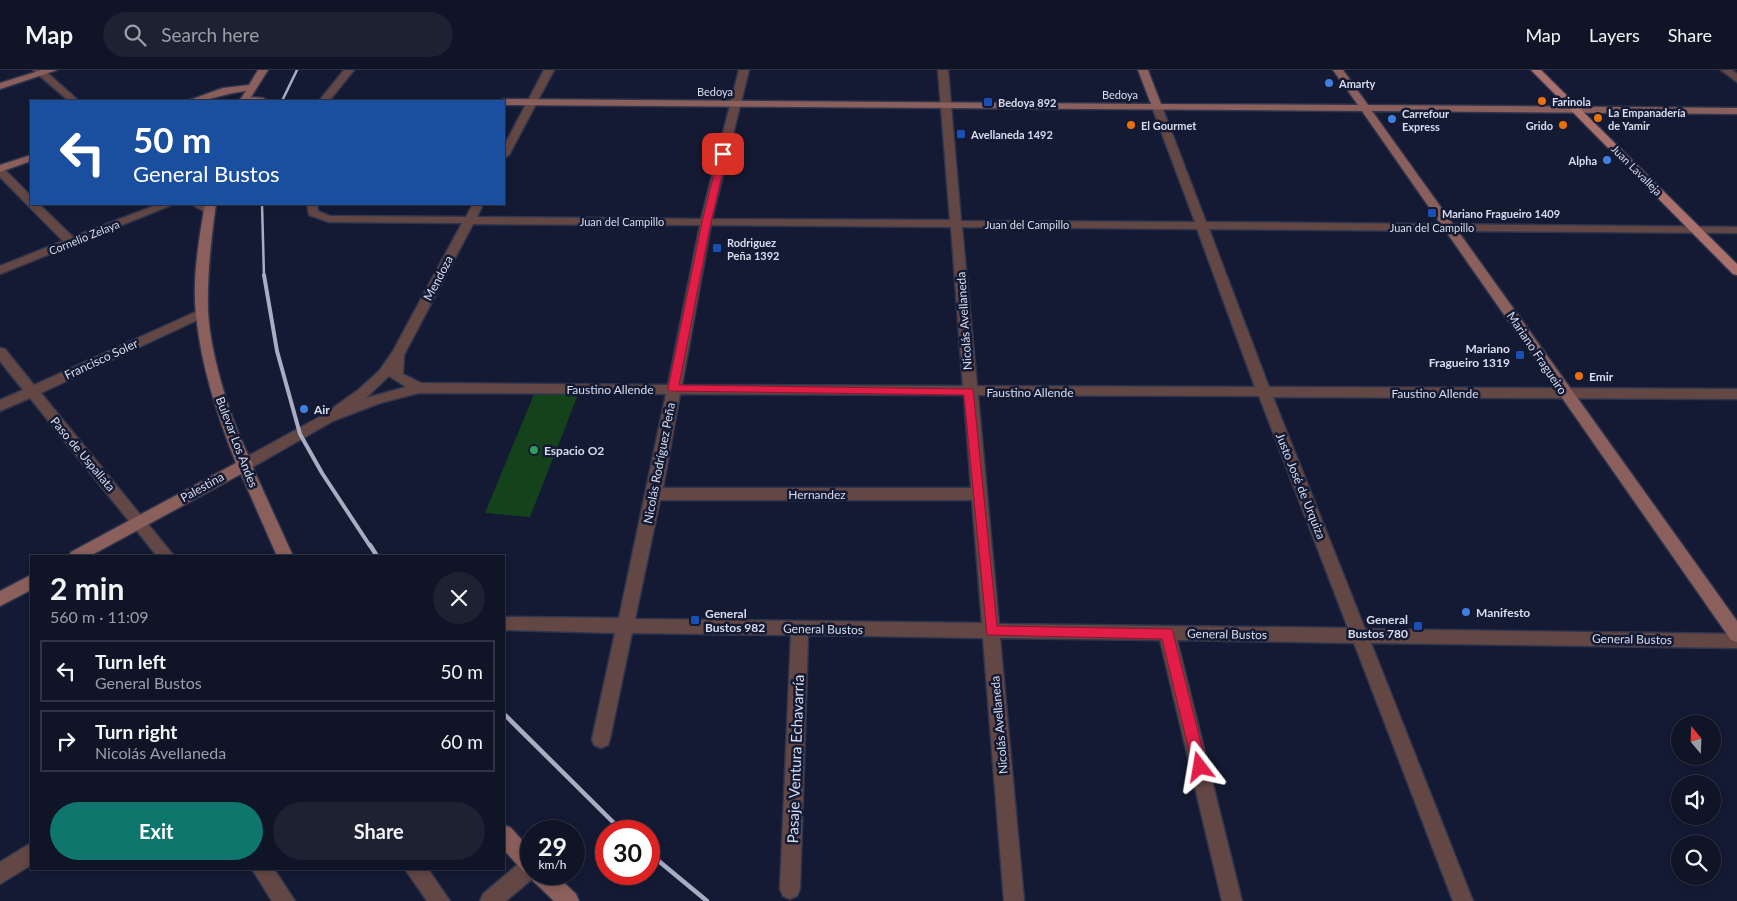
<!DOCTYPE html>
<html lang="en">
<head>
<meta charset="utf-8">
<style>
  :root { --surface:#0f1426; --page:#1d2132; --text:#f1f3f6; --muted:#9b9ea7; --line:#2f3343; --accent:#0f766e }
  body { margin:0; font-family:Lato,sans-serif; background:var(--page); color:var(--text); height:100vh; display:flex; flex-direction:column; font-size:19px; white-space:nowrap }
  * { box-sizing:border-box; margin:0 }
  p { font-size:16px; color:var(--muted) }
  .icon { flex:none; width:28px; height:28px; fill:none; stroke:currentColor; stroke-width:2; stroke-linecap:round; stroke-linejoin:round }
  .map { position:relative; flex:1; overflow:hidden }
  .side { position:absolute; left:30px; top:485px; width:475px; height:315px; display:flex; flex-direction:column; background:var(--surface); border-radius:0px; box-shadow:0 2px 8px #0003,0 0 0 1px var(--line) }
  .side>* { flex:none }
  .banner { position:absolute; left:30px; top:30px; width:475px; height:105px; border-radius:0px; box-shadow:0 2px 8px #0003,0 0 0 1px var(--line); background:#1a4fa0; color:#fff; overflow:hidden }
  .needle { width:32px; rotate:341deg }
  .fabs { position:absolute; left:1671px; top:645px; display:grid; gap:10px }
  .fabs a { display:grid; place-items:center; width:50px; height:50px; border-radius:50%; background:var(--surface); box-shadow:0 2px 8px #0003,0 0 0 1px var(--line); font-size:25px }
  .speed { position:absolute; left:520px; top:750px; display:flex; gap:10px; font-size:25px; font-weight:700; text-align:center }
  .speed>* { display:grid; place-content:center; width:65px; height:65px; border-radius:50%; background:var(--surface); box-shadow:0 2px 8px #0003,0 0 0 1px var(--line); line-height:1 }
  .speed small { font-size:12px; font-weight:400 }
  .speed .limit { border:8px solid #d22; background:#fff; color:#111 }
  .pin { position:absolute; display:grid; place-items:center; width:42px; height:42px; color:#fff; margin:-21px; border-radius:10px; box-shadow:0 2px 8px #0006 }
  .me { position:absolute; width:55px; margin:-28px; rotate:346deg; stroke-linejoin:round; filter:drop-shadow(0 0 4px #0008) }
  .turn { display:flex; align-items:center; gap:18px; height:105px; padding:0 20px; font-size:22px }
  .turn .icon { width:65px; height:65px; stroke-width:2.5 }
  .turn b { display:block; font-size:35px; line-height:42px }
  .round { display:grid; place-items:center; flex:none; width:52px; height:52px; border-radius:26px; background:var(--page) }
  .overview { display:flex; align-items:center; justify-content:space-between; height:85px; padding:0 20px }
  h1 { font-size:30px; font-weight:700; line-height:38px }
  .cta { display:flex; gap:10px; margin-top:auto; padding:10px 20px }
  .cta a { flex:1; height:58px; border-radius:30px; background:var(--accent); color:#fff; font-size:20px; font-weight:700; line-height:58px; text-align:center }
  .cta a+a { background:var(--page); color:var(--text) }
  ul { padding:0; list-style:none }
  li { display:flex; align-items:center; gap:15px; height:62px; margin:0 10px 8px; padding:0 10px; border:2px solid var(--line); border-radius:0px }
  li div { flex:1 }
  li b { display:block; font-size:19px }
  li em { font-style:normal }
  header { display:flex; align-items:center; gap:30px; box-sizing:border-box; height:70px; padding:0 25px; background:var(--surface); border-bottom:1px solid var(--line) }
  header strong { font-size:24px }
  nav { display:flex; gap:28px; margin-inline-start:auto; font-size:18px }
  .search { width:350px; height:45px; background:var(--page); display:flex; align-items:center; gap:12px; box-sizing:border-box; padding:0 18px; border-radius:28px; color:var(--muted); font-size:19px }
  .map>svg:first-child { display:block }
  .green { fill:#14421b }
  .lines { fill:none; stroke-linecap:round; stroke-linejoin:round }
  .street-casing { stroke:#2f354d; stroke-width:3 }
  .secondary-casing { stroke:#2f354d; stroke-width:3 }
  .primary-casing { stroke:#2f354d; stroke-width:3 }
  .street { fill:#634744; fill-rule:evenodd }
  .secondary { fill:#8b5f5b; fill-rule:evenodd }
  .primary { fill:#aa716c; fill-rule:evenodd }
  .rail-far2 { stroke:#a8aec1; stroke-width:2.5 }
  .rail-far1 { stroke:#a8aec1; stroke-width:4 }
  .rail { stroke:#a8aec1; stroke-width:4.5 }
  .route { fill:#e11d48; stroke:#92132f }
  .shop-dot { fill:#3f7fe0; stroke:#141a33; stroke-width:2 }
  .food-dot { fill:#e8710a; stroke:#141a33; stroke-width:2 }
  .transit-dot { fill:#1a4fb4; stroke:#141a33; stroke-width:2 }
  .leisure-dot { fill:#2e9e5b; stroke:#141a33; stroke-width:2 }
  .labels { text-anchor:middle; dominant-baseline:central; stroke-width:5; stroke-linejoin:round; paint-order:stroke }
  .far-poi-label { font-size:11px; font-weight:bold; fill:#d7ddee; stroke:#141a33; text-anchor:start }
  .far-street-label { font-size:11px; fill:#d7ddee; stroke:#141a33 }
  .street-label { font-size:12px; fill:#d7ddee; stroke:#141a33 }
  .poi-label { font-size:12px; font-weight:bold; fill:#d7ddee; stroke:#141a33; text-anchor:start }
  .near-street-label { font-size:15px; fill:#d7ddee; stroke:#141a33 }
</style>
</head>
<body>
<header>
<strong>Map</strong>
<div class="search"><svg class="icon" aria-label="search" viewBox="0 0 24 24"><circle cx="10" cy="10" r="6"/><path d="M15 15l6 6"/></svg>Search here</div>
<nav><a>Map</a><a>Layers</a><a>Share</a></nav>
</header>
<div class="map">
<svg width="1737" height="831" viewBox="0 0 1737 831">
  <rect width="100%" height="100%" fill="#141a33"/>
  <path class="green" d="M537,317H581L530,447L485,443Z"/>
  <g class="lines">
    <defs>
      <path id="street" d="M33,0H44L79,31H69Z
        M344,0H354L329,31H319Z
        M544,0H554L509,85L504,88V76Z
        M739,0H749L712,149L950,150L938,0H948L961,151L1195,152L1152,37L1157,34L1162,37L1206,152L1737,157V163L1209,159L1269,317L1737,319V329L1273,327L1365,559L1737,564V578L1371,573L1473,831H1453L1354,573L1177,570L1242,831H1222L1160,570L1000,568L1024,831H1004L983,568L808,565L800,819L797,826L790,829L783,826L780,819L791,565L632,563L610,669L608,675L601,678L594,675L592,669L615,563L504,560V548L508,547L619,548L666,324L419,323L380,333L333,351L251,398H241L239,394L241,390L323,345L358,320L379,301L393,281L462,153L329,152L309,145L307,134H317L318,141L330,146L466,147L473,134H483L477,147L701,149ZM473,154L700,155L668,315L421,313L403,304L404,285ZM711,155L951,157L963,316L682,315ZM962,157L1197,159L1255,317L977,316ZM389,306L406,317L366,328L368,326ZM680,324L964,325L971,418H663ZM978,325L1259,326L1348,558L999,554ZM660,430H972L982,553L635,549Z
        M1721,0H1732L1737,4V12Z
        M0,98L4,99L31,126V134H39L73,167L159,134H174L0,204V196L63,171L0,107Z
        M191,134H205L215,140L213,142H205Z
        M202,239L208,243L206,246L41,323L174,486H157L30,328L0,341V330L23,320L0,291V278L5,279L34,315Z
        M31,773V795L0,814V792Z
        M531,786V804H538L506,831H480L483,824L524,789Z
        M252,799H274L295,831H272Z
        M405,799H428L450,831H427Z"/>
      <path id="secondary" d="M42,0H57L0,19V13Z
        M258,0H268L251,27L263,28L268,31H239L246,21C226,23 207,32 187,31L223,18L249,15Z
        M1138,0H1148L1161,34L1358,35L1333,0H1343L1368,35L1737,38V44L1372,41L1737,551V572L1731,570L1362,41L504,35V31H500L504,29L1151,34Z
        M31,85V91L0,102V95Z
        M205,134H216C211,170 207,205 208,241C210,285 232,356 253,394L252,396L293,486H277L241,404L90,486H69L71,482L236,393C217,345 201,296 196,245C192,209 199,169 205,134Z
        M31,505V520L0,536V521Z
        M504,755L511,758L531,780V804H555L576,824L579,831H554L533,811L530,805L524,802L504,780Z"/>
      <path id="primary" d="M1531,0H1541L1737,194V205L1733,204Z"/>
    </defs>
    <use href="#street" class="street-casing"/>
    <use href="#secondary" class="secondary-casing"/>
    <use href="#primary" class="primary-casing"/>
    <use href="#street" class="street"/>
    <use href="#secondary" class="secondary"/>
    <use href="#primary" class="primary"/>
    <path class="rail-far2" d="M282,31L297,0
      M262,134L264,206"/>
    <path class="rail-far1" d="M264,205L277,281L300,364L322,403L370,476"/>
    <path class="rail" d="M370,475L377,486
      M504,644L622,761
      M649,783L707,831"/>
  </g>
  <path class="route" d="M723,82L727,84L711,152L679,315L973,319L997,556L1172,559L1207,697L1205,702L1200,704L1195,702L1193,697L1162,569L987,565L964,325L670,321L668,319L702,152L719,84Z"/>
  <g class="shop-dot">
    <circle cx="1329" cy="13" r="5"/>
    <circle cx="1392" cy="49" r="5"/>
    <circle cx="1607" cy="90" r="5"/>
    <circle cx="304" cy="339" r="5"/>
    <circle cx="1466" cy="542" r="5"/>
  </g>
  <g class="food-dot">
    <circle cx="1542" cy="31" r="5"/>
    <circle cx="1598" cy="48" r="5"/>
    <circle cx="1131" cy="55" r="5"/>
    <circle cx="1563" cy="55" r="5"/>
    <circle cx="1579" cy="306" r="5"/>
  </g>
  <g class="transit-dot">
    <rect x="983" y="27" width="10" height="10" rx="2.5"/>
    <rect x="956" y="59" width="10" height="10" rx="2.5"/>
    <rect x="1427" y="138" width="10" height="10" rx="2.5"/>
    <rect x="712" y="173" width="10" height="10" rx="2.5"/>
    <rect x="1515" y="280" width="10" height="10" rx="2.5"/>
    <rect x="690" y="545" width="10" height="10" rx="2.5"/>
    <rect x="1413" y="551" width="10" height="10" rx="2.5"/>
  </g>
  <circle class="leisure-dot" cx="534" cy="380" r="5"/>
  <g class="labels">
    <g class="far-poi-label">
      <text x="1339" y="13">Amarty</text>
      <text x="1552" y="31">Farinola</text>
      <text x="998" y="32">Bedoya 892</text>
      <text x="1608" y="42">La Empanadería<tspan x="1608" dy="13">de Yamir</tspan></text>
      <text x="1402" y="43">Carrefour<tspan x="1402" dy="13">Express</tspan></text>
      <text x="1141" y="55">El Gourmet</text>
      <text x="1553" y="55" text-anchor="end">Grido</text>
      <text x="971" y="64">Avellaneda 1492</text>
      <text x="1597" y="90" text-anchor="end">Alpha</text>
      <text x="1442" y="143">Mariano Fragueiro 1409</text>
      <text x="727" y="172">Rodriguez<tspan x="727" dy="13">Peña 1392</tspan></text>
    </g>
    <g class="far-street-label">
      <text x="715" y="21">Bedoya</text>
      <text x="1120" y="24">Bedoya</text>
      <text transform="translate(1637 100) rotate(45)">Juan Lavalleja</text>
      <text x="622" y="151">Juan del Campillo</text>
      <text x="1027" y="154">Juan del Campillo</text>
      <text x="1432" y="157">Juan del Campillo</text>
      <text transform="translate(84 167) rotate(-22)">Cornelio Zelaya</text>
    </g>
    <g class="street-label">
      <text transform="translate(438 208) rotate(-62)">Mendoza</text>
      <text transform="translate(964 251) rotate(-94)">Nicolás Avellaneda</text>
      <text transform="translate(1537 283) rotate(56)">Mariano Fragueiro</text>
      <text transform="translate(101 289) rotate(-25)">Francisco Soler</text>
      <text x="610" y="319">Faustino Allende</text>
      <text x="1030" y="322">Faustino Allende</text>
      <text x="1435" y="323">Faustino Allende</text>
      <text transform="translate(237 372) rotate(69)">Bulevar Los Andes</text>
      <text transform="translate(83 384) rotate(50)">Paso de Uspallata</text>
      <text transform="translate(659 393) rotate(-79)">Nicolás Rodríguez Peña</text>
      <text transform="translate(1301 416) rotate(68)">Justo José de Urquiza</text>
      <text transform="translate(202 417) rotate(-29)">Palestina</text>
      <text x="817" y="424">Hernandez</text>
      <text transform="translate(823 559) rotate(1)">General Bustos</text>
      <text transform="translate(1227 564) rotate(1)">General Bustos</text>
      <text transform="translate(1632 569) rotate(1)">General Bustos</text>
      <text transform="translate(999 655) rotate(-95)">Nicolás Avellaneda</text>
    </g>
    <g class="poi-label">
      <text x="1510" y="278" text-anchor="end">Mariano<tspan x="1510" dy="14">Fragueiro 1319</tspan></text>
      <text x="1589" y="306">Emir</text>
      <text x="314" y="339">Air</text>
      <text x="544" y="380">Espacio O2</text>
      <text x="1476" y="542">Manifesto</text>
      <text x="705" y="543">General<tspan x="705" dy="14">Bustos 982</tspan></text>
      <text x="1408" y="549" text-anchor="end">General<tspan x="1408" dy="14">Bustos 780</tspan></text>
    </g>
    <g class="near-street-label">
      <text transform="translate(795 689) rotate(-88)">Pasaje Ventura Echavarría</text>
    </g>
  </g>
</svg>
<div class="fabs">
<a><svg class="needle" viewBox="-14 -14 28 28"><path d="M0-13l5 13h-10z" fill="#e53935"/><path d="M0 13l5-13h-10z" fill="#9b9ea7"/></svg></a>
<a><svg class="icon" aria-label="sound" viewBox="0 0 24 24"><path d="M4 9h4l5-4v14l-5-4H4zM17 9q2 3 0 6"/></svg></a>
<a><svg class="icon" aria-label="search" viewBox="0 0 24 24"><circle cx="10" cy="10" r="6"/><path d="M15 15l6 6"/></svg></a>
</div>
<div class="speed"><div>29<small>km/h</small></div><div class="limit">30</div></div>
<div class="pin" style="left:723px;top:84px;background:#d93025"><svg class="icon" aria-label="arrive" viewBox="0 0 24 24"><path d="M6 21V4h12l-3 4 3 4H6"/></svg></div>
<svg class="me" style="left:1200px;top:697px" viewBox="-20 -20 40 40"><path d="M0-17L14 15 0 8-14 15z" fill="#e11d48" stroke="#fff" stroke-width="4"/></svg>
<div class="banner">
<div class="turn"><svg class="icon" aria-label="left" viewBox="0 0 24 24"><path d="M17 20v-9H6M10 6l-5 5 5 5"/></svg><div><b>50 m</b>General Bustos</div></div>
</div>
<section class="side">
<div class="overview"><div><h1>2 min</h1><p>560 m · 11:09</p></div><a class="round"><svg class="icon" aria-label="close" viewBox="0 0 24 24"><path d="M6 6l12 12M18 6L6 18"/></svg></a></div>
<ul>
<li><svg class="icon" aria-label="left" viewBox="0 0 24 24"><path d="M17 20v-9H6M10 6l-5 5 5 5"/></svg><div><b>Turn left</b><p>General Bustos</p></div><em>50 m</em></li>
<li><svg class="icon" aria-label="right" viewBox="0 0 24 24"><path d="M7 20v-9h11M14 6l5 5-5 5"/></svg><div><b>Turn right</b><p>Nicolás Avellaneda</p></div><em>60 m</em></li>
</ul>
<div class="cta"><a>Exit</a><a>Share</a></div>
</section>
</div>
</body>
</html>
